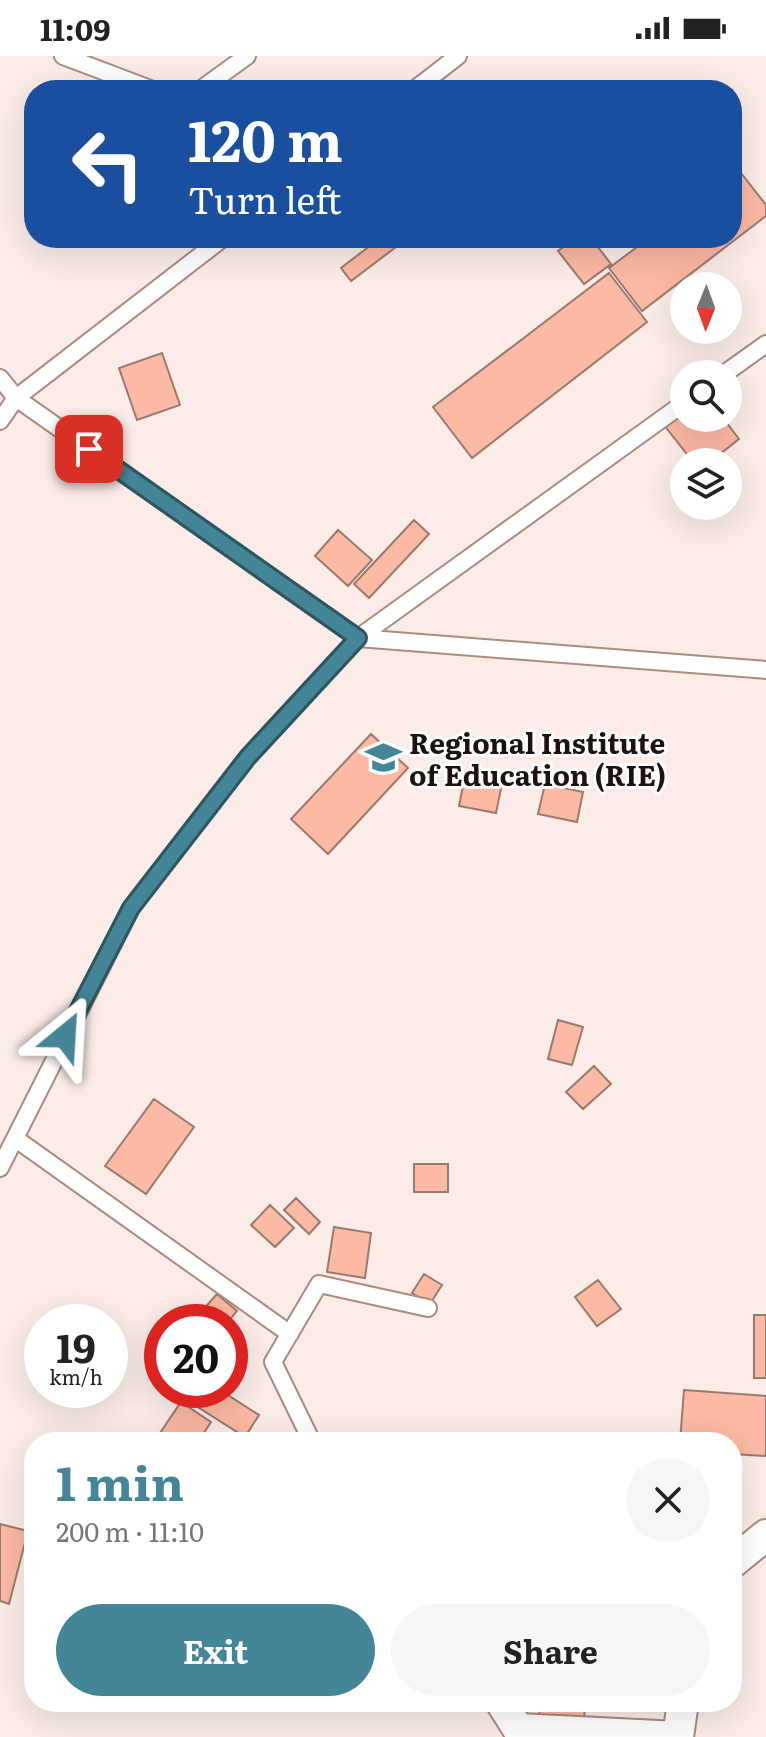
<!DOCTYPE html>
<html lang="en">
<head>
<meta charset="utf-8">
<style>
  :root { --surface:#fff; --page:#f6f6f6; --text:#222; --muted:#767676; --accent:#448598 }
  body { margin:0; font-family:Literata,serif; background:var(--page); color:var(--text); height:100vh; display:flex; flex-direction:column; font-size:30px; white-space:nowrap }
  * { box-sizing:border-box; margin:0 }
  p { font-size:26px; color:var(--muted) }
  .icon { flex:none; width:44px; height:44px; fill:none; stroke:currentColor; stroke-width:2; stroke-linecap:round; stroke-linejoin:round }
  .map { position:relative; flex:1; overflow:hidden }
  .side { position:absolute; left:24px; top:1376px; width:718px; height:280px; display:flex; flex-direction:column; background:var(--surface); border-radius:32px; box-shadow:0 8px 32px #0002 }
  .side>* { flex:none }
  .guide { position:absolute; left:24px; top:24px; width:718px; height:168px; border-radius:32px; box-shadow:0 8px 32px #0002; background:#1a4fa0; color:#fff; overflow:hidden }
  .needle { width:52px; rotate:181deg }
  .tools { position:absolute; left:670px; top:216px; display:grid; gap:16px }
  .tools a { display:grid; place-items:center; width:72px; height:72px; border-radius:50%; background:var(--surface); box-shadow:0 8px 32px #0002; font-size:40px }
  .speed { position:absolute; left:24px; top:1248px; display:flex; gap:16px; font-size:40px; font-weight:700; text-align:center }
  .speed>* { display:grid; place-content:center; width:104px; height:104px; border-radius:50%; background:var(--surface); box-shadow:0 8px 32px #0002; line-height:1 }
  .speed small { font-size:20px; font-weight:400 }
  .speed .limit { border:12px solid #d22; background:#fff; color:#111 }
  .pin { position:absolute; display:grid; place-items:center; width:68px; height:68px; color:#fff; margin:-34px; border-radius:16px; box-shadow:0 4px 12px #0006 }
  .me { position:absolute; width:88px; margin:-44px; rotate:27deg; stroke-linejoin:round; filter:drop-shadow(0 0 6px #0008) }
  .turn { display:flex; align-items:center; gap:28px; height:168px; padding:0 32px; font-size:36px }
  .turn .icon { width:104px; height:104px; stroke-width:2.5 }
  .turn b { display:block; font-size:56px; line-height:68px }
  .round { display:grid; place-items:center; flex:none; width:84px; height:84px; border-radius:42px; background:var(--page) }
  .head { display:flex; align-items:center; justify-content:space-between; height:136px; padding:0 32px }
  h1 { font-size:48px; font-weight:700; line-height:60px; color:var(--accent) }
  .primary-button { display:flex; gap:16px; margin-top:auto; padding:16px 32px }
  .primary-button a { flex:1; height:92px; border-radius:48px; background:var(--accent); color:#fff; font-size:32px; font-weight:700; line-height:92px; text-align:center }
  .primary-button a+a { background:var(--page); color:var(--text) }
  .status { display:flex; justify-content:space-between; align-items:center; height:56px; padding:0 40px; background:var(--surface); direction:ltr }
  .status svg { height:22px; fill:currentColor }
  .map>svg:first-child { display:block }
  .building { fill:#fcb9a3; stroke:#9b7a6e; stroke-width:2 }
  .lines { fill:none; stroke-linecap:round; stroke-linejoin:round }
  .service-casing { stroke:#ad8b7f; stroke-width:20 }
  .minor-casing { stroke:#ad8b7f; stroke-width:34 }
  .service { stroke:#fff; stroke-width:16 }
  .minor { stroke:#fff; stroke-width:30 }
  .route-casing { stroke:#2c5663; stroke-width:20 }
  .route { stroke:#448598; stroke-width:14 }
  .labels { text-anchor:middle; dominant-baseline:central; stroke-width:6; stroke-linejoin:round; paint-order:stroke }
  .poi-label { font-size:28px; font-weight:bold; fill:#1f120e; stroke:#fdfdfd; text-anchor:start }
</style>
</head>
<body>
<div class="status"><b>11:09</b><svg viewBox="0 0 49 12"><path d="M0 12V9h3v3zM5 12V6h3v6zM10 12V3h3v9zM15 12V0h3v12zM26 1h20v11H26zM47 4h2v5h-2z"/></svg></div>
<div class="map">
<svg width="766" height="1681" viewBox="0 0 766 1681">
  <rect width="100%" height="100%" fill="#fbece7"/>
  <path class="building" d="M738,113L766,149V160L642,255L609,212L649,182H732V118Z
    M380,182H396L400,188L351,225L341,212Z
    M576,182H591L611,208L584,228L558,195Z
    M609,217L647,266L472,402L433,351Z
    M162,297L180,349L137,364L119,312Z
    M684,353V362H723L739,383L710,406H693L664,369Z
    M414,464L429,478L369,542L354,528Z
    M338,474L372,504L348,530L315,500Z
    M371,678L408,712L328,798L291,763Z
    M466,715L503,723L496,757L459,750Z
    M545,728L583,736L577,766L538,758Z
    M558,964L583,971L572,1009L548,1003Z
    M594,1010L611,1028L583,1053L566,1036Z
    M154,1043L194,1071L146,1138L105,1110Z
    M414,1108H448V1136H414Z
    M296,1142L320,1166L309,1178L284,1154Z
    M270,1149L294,1172L275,1191L251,1169Z
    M334,1171L371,1177L365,1222L327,1216Z
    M424,1218L442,1229L430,1248L412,1237Z
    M598,1224L621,1253L597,1270L575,1241Z
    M217,1238L237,1255L228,1266H192Z
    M754,1259H766V1322H754Z
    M187,1334H220L259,1359L245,1381L182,1341Z
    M684,1334L766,1340V1400L732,1398V1386H680Z
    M181,1346L211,1366L198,1386H168L158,1380Z
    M0,1468L28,1475L9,1548L0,1545Z
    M540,1646H585L584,1667L539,1666Z"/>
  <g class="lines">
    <defs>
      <path id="service" d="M63,0L153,34
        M200,34L247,0
        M414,34L458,0
        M724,318L766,288
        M0,322L16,342L358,582L766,614
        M0,365L16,342L223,182
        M16,1083L290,1278
        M0,1112L131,852L248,701L358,582L684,347
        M312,1386L273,1306L319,1228L428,1252"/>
      <path id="minor" d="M732,1507L766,1479
        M501,1646L518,1673L678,1681
        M678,1681L683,1646"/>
    </defs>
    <use href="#service" class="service-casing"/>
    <use href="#minor" class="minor-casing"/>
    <use href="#service" class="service"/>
    <use href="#minor" class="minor"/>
  </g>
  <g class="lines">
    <defs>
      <path id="route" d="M65,980L131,852L248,701L358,582L89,393"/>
    </defs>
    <use href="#route" class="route-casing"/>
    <use href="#route" class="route"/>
  </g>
  <defs>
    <symbol id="university-bare" viewBox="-9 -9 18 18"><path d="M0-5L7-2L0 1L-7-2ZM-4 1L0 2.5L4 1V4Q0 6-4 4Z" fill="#448598" stroke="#fdfdfd" stroke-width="2.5" paint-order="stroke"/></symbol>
  </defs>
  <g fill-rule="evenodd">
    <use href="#university-bare" x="358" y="676" width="51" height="51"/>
  </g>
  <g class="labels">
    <g class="poi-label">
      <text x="409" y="686">Regional Institute<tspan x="409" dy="32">of Education (RIE)</tspan></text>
    </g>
  </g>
</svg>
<div class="tools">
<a><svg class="needle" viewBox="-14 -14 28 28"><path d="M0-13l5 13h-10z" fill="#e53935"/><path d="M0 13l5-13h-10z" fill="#767676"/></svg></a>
<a><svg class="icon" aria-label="search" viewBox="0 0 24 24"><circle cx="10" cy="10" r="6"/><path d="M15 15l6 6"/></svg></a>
<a><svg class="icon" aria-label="layers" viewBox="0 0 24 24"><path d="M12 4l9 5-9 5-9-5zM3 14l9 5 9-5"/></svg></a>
</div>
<div class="speed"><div>19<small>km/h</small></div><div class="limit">20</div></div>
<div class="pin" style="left:89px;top:393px;background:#d93025"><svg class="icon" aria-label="arrive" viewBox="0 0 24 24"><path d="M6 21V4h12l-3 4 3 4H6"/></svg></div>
<svg class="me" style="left:65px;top:980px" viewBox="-20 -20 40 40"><path d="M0-17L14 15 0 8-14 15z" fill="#448598" stroke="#fff" stroke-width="4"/></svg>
<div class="guide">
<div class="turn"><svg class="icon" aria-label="left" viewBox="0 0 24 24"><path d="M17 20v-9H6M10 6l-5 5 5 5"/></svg><div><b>120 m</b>Turn left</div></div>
</div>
<section class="side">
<div class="head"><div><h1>1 min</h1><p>200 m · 11:10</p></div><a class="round"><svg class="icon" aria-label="close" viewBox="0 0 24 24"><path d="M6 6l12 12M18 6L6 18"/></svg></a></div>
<div class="primary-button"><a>Exit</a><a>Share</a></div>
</section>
</div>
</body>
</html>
